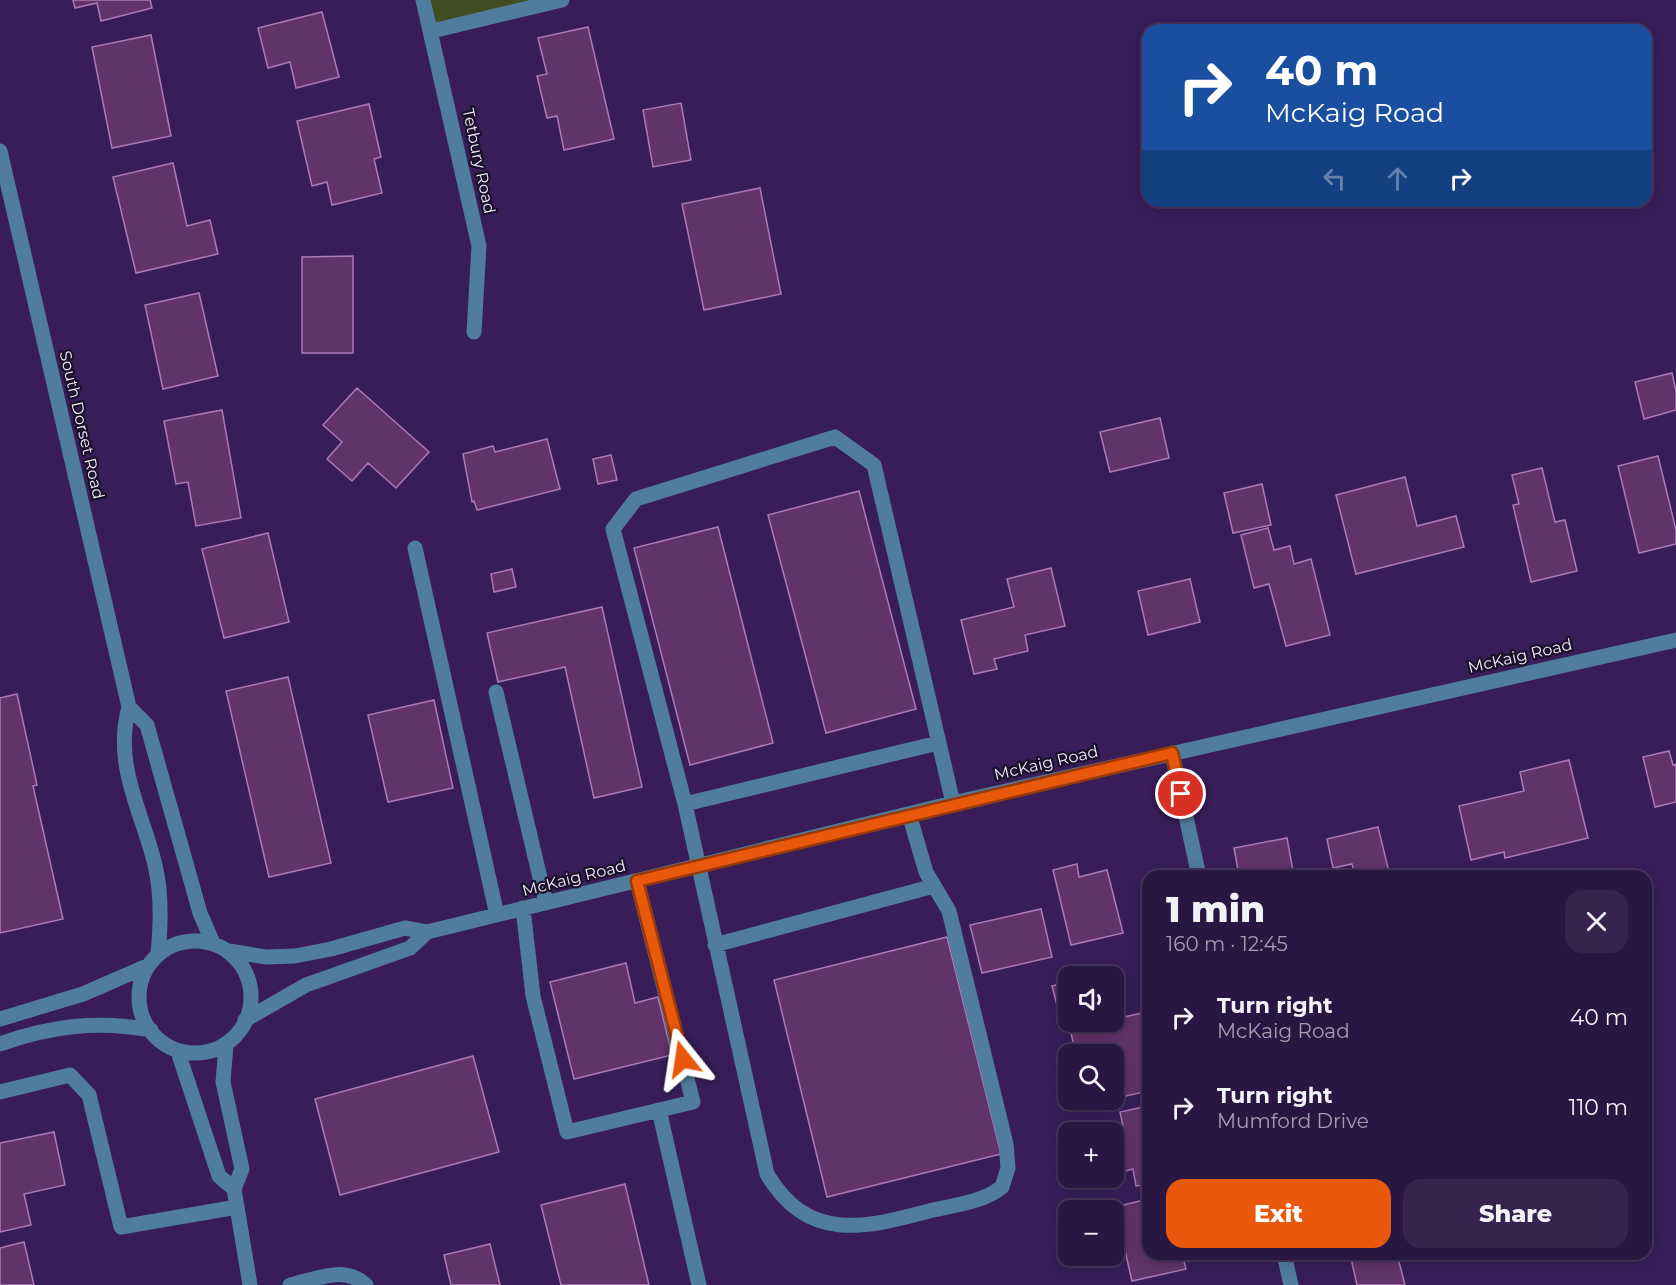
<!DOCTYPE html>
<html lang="en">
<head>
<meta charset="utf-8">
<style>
  :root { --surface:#2a1643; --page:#36234e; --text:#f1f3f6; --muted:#a59fb2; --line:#46355c; --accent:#ea580c }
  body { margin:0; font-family:Montserrat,sans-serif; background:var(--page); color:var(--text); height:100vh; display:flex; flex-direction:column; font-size:22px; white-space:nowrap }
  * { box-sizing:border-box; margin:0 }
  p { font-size:20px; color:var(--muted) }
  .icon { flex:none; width:33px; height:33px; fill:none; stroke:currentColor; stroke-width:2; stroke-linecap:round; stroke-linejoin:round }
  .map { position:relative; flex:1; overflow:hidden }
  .drawer { position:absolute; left:1142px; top:870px; width:510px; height:390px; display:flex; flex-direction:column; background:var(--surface); border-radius:18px; box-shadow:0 3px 15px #0003,0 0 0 2px var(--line) }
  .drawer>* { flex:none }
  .guide { position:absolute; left:1142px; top:24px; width:510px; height:183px; border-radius:18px; box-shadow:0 3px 15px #0003,0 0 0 2px var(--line); background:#1a4fa0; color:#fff; overflow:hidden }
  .fabs { position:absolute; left:1058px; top:966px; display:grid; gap:12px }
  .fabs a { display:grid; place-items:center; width:66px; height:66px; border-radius:12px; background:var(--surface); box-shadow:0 3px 15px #0003,0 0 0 2px var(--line); font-size:30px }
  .pin { position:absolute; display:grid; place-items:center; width:51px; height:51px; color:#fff; margin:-26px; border:3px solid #fff; border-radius:50%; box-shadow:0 2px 6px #0007 }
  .me { position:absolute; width:66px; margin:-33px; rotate:345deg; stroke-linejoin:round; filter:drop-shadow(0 0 4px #0008) }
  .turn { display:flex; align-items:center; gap:21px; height:126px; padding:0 24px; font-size:27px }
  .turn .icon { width:78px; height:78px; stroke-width:2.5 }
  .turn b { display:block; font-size:42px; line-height:51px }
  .lanes { display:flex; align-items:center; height:57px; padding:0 24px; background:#0003; justify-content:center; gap:30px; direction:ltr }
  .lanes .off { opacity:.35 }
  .round { display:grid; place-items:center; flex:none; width:63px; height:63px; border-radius:18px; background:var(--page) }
  .headline { display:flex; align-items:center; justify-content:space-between; height:102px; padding:0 24px }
  h1 { font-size:36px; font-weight:800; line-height:45px }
  .cta { display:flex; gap:12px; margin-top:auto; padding:12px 24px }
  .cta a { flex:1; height:69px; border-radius:18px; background:var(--accent); color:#fff; font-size:24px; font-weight:800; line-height:69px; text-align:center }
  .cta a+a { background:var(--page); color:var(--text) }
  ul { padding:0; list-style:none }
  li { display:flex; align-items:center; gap:18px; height:90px; padding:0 24px }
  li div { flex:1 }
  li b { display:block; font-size:22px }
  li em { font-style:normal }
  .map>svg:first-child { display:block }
  .green { fill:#424c21 }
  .building { fill:#61336b; stroke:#ac7ab6; stroke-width:1.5 }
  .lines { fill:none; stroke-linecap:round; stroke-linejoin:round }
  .minor { stroke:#507d9d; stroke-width:15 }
  .route-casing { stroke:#983908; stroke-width:15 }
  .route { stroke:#ea580c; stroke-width:10 }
  .labels { text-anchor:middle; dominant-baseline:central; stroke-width:4.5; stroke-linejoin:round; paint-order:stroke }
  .street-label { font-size:16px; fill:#f2edfc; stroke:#1a102a }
</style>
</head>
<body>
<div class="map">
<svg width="1676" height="1285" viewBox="0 0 1676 1285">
  <rect width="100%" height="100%" fill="#381d59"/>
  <path class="green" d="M423,0H560L432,31Z"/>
  <path class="building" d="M73,0H150L152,8L101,21L97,3L75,8Z
    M322,12L339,77L296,88L290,62L268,68L258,28Z
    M588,27L614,139L564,150L557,116L547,118L537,76L547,74L538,38Z
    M151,35L171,136L112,148L92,47Z
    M681,103L691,160L653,167L643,110Z
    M369,104L381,157L374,159L382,193L332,205L327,182L312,186L297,121Z
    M173,163L187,226L210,220L218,254L136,273L113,177Z
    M760,188L781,294L704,310L682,204Z
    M353,256V353H302V257Z
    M199,293L218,376L163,389L145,305Z
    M1672,373L1676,391V410L1644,419L1635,382Z
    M357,388L429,452L396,488L368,463L352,481L327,459L342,442L323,425Z
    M222,410L241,518L196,526L188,482L176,484L164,421Z
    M1160,418L1169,458L1110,472L1100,432Z
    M547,439L560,489L477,510L474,501L472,502L463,454L493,446L495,452Z
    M611,455L617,480L598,484L593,459Z
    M1658,456L1676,530V544L1639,553L1618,466Z
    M1542,468L1555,522L1565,520L1577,571L1531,582L1513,505L1519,504L1512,475Z
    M1405,477L1417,526L1456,516L1464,547L1356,574L1336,495Z
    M1262,484L1271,525L1233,533L1224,493Z
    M859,491L916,709L826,733L768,515Z
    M718,527L773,743L690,765L634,548Z
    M1268,528L1274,550L1290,546L1294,564L1311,559L1330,635L1286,646L1269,584L1254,588L1241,535Z
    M268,533L289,622L224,638L202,549Z
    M1051,568L1065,626L1025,635L1028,651L994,659L997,669L974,674L961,620L1014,607L1007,579Z
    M512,569L516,587L494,592L491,574Z
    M1190,579L1200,622L1148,635L1138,591Z
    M602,607L642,787L594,798L565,667L498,682L487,633Z
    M288,677L331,863L269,877L226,691Z
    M17,694L37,785L33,786L63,919L0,933V698Z
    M434,700L453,788L388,802L368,715Z
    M1669,751L1673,765L1676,764V802L1655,807L1643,757Z
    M1569,760L1588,838L1505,858L1504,852L1471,860L1459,806L1524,791L1520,772Z
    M1378,827L1390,876H1355L1352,864L1333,868L1327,839Z
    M1287,838L1294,876H1239L1234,848Z
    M1077,864L1079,877L1107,870L1123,933L1071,945L1053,870Z
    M1041,909L1052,957L982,973L970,925Z
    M947,937L1001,1154L827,1197L774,980Z
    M626,963L635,1003L658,997L672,1055L574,1079L550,982Z
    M1068,982V1022H1074L1062,1025L1052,986Z
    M1142,1013L1148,1038V1091L1113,1099V1054H1076L1070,1029Z
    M473,1056L499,1152L340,1195L315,1099Z
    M1148,1106V1184L1136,1186L1133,1169L1118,1173L1113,1139L1125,1136L1120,1112Z
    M54,1132L65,1185L24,1194L31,1225L0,1232V1143Z
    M625,1184L649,1285H561L541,1205Z
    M1148,1199V1254H1182L1186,1269L1132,1281L1115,1207Z
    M24,1242L34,1285H0V1248Z
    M490,1244L500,1285H451L444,1255Z
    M1350,1254H1397L1405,1285H1357Z"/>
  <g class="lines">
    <path class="minor" d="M423,0L479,246L474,332
      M432,31L562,0
      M0,151L129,707C113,765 142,811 155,865C162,894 161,924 158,953
      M415,548L497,915
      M496,692L546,903
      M129,707L147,725L200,913L213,943
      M1172,753L1199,876
      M685,804L938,743
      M909,814L926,872L949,911L1006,1144L1008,1168L1002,1187C983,1202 956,1205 933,1210C868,1227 809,1245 767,1174L685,804L613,529L636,499L835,437L874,465L953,803
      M523,908L533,996L567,1132L693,1102L637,881
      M139 997a56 56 0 1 1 112 0a56 56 0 1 1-112 0Z
      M715,945L934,886
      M229,951L266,957L295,956L331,949L405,928L427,932L953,803L1676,640
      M0,1019L83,994L145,967
      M245,1020L306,985L410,948L427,932
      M0,1044C50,1026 98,1020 151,1030
      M226,1045L223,1082L242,1169L234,1189L250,1285
      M178,1052L219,1176L234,1189
      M0,1092L70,1075L89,1095L121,1227L237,1207
      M659,1110L699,1285
      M1284,1254L1291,1285
      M290,1285C317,1279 344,1265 366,1285"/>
  </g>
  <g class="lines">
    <defs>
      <path id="route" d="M683,1059L637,881L1172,753L1181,794"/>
    </defs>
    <use href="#route" class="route-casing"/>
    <use href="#route" class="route"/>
  </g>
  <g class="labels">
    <g class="street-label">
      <text transform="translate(479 161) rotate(78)">Tetbury Road</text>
      <text transform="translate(82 425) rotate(77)">South Dorset Road</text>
      <text transform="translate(1520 656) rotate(-13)">McKaig Road</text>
      <text transform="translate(1046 763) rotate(-13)">McKaig Road</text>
      <text transform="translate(574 878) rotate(-14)">McKaig Road</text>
    </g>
  </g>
</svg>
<div class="fabs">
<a><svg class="icon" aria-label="sound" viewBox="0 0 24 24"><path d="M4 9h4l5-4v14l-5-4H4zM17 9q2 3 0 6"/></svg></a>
<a><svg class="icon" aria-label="search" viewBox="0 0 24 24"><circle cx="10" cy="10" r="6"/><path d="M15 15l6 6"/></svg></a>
<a>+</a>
<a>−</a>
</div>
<div class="pin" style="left:1181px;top:794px;background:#d93025"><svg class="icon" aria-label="arrive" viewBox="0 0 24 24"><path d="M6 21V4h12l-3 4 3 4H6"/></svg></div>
<svg class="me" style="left:683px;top:1059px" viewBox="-20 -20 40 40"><path d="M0-17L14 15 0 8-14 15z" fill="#ea580c" stroke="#fff" stroke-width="4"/></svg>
<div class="guide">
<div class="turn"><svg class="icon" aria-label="right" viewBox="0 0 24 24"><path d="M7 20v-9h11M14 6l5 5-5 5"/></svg><div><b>40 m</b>McKaig Road</div></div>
<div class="lanes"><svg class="icon off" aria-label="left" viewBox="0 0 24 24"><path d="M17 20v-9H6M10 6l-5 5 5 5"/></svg><svg class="icon off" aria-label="ahead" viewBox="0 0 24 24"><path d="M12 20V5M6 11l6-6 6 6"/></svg><svg class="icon" aria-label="right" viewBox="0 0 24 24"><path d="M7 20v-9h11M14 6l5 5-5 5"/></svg></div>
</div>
<section class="drawer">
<div class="headline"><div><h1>1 min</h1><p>160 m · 12:45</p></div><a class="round"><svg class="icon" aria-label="close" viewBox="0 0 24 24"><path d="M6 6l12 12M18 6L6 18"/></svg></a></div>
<ul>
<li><svg class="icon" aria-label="right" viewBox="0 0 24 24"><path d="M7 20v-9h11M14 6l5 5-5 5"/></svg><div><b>Turn right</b><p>McKaig Road</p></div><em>40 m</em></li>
<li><svg class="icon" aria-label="right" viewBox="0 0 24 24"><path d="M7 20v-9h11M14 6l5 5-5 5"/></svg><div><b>Turn right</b><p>Mumford Drive</p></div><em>110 m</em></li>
</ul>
<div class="cta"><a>Exit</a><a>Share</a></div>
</section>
</div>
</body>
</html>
